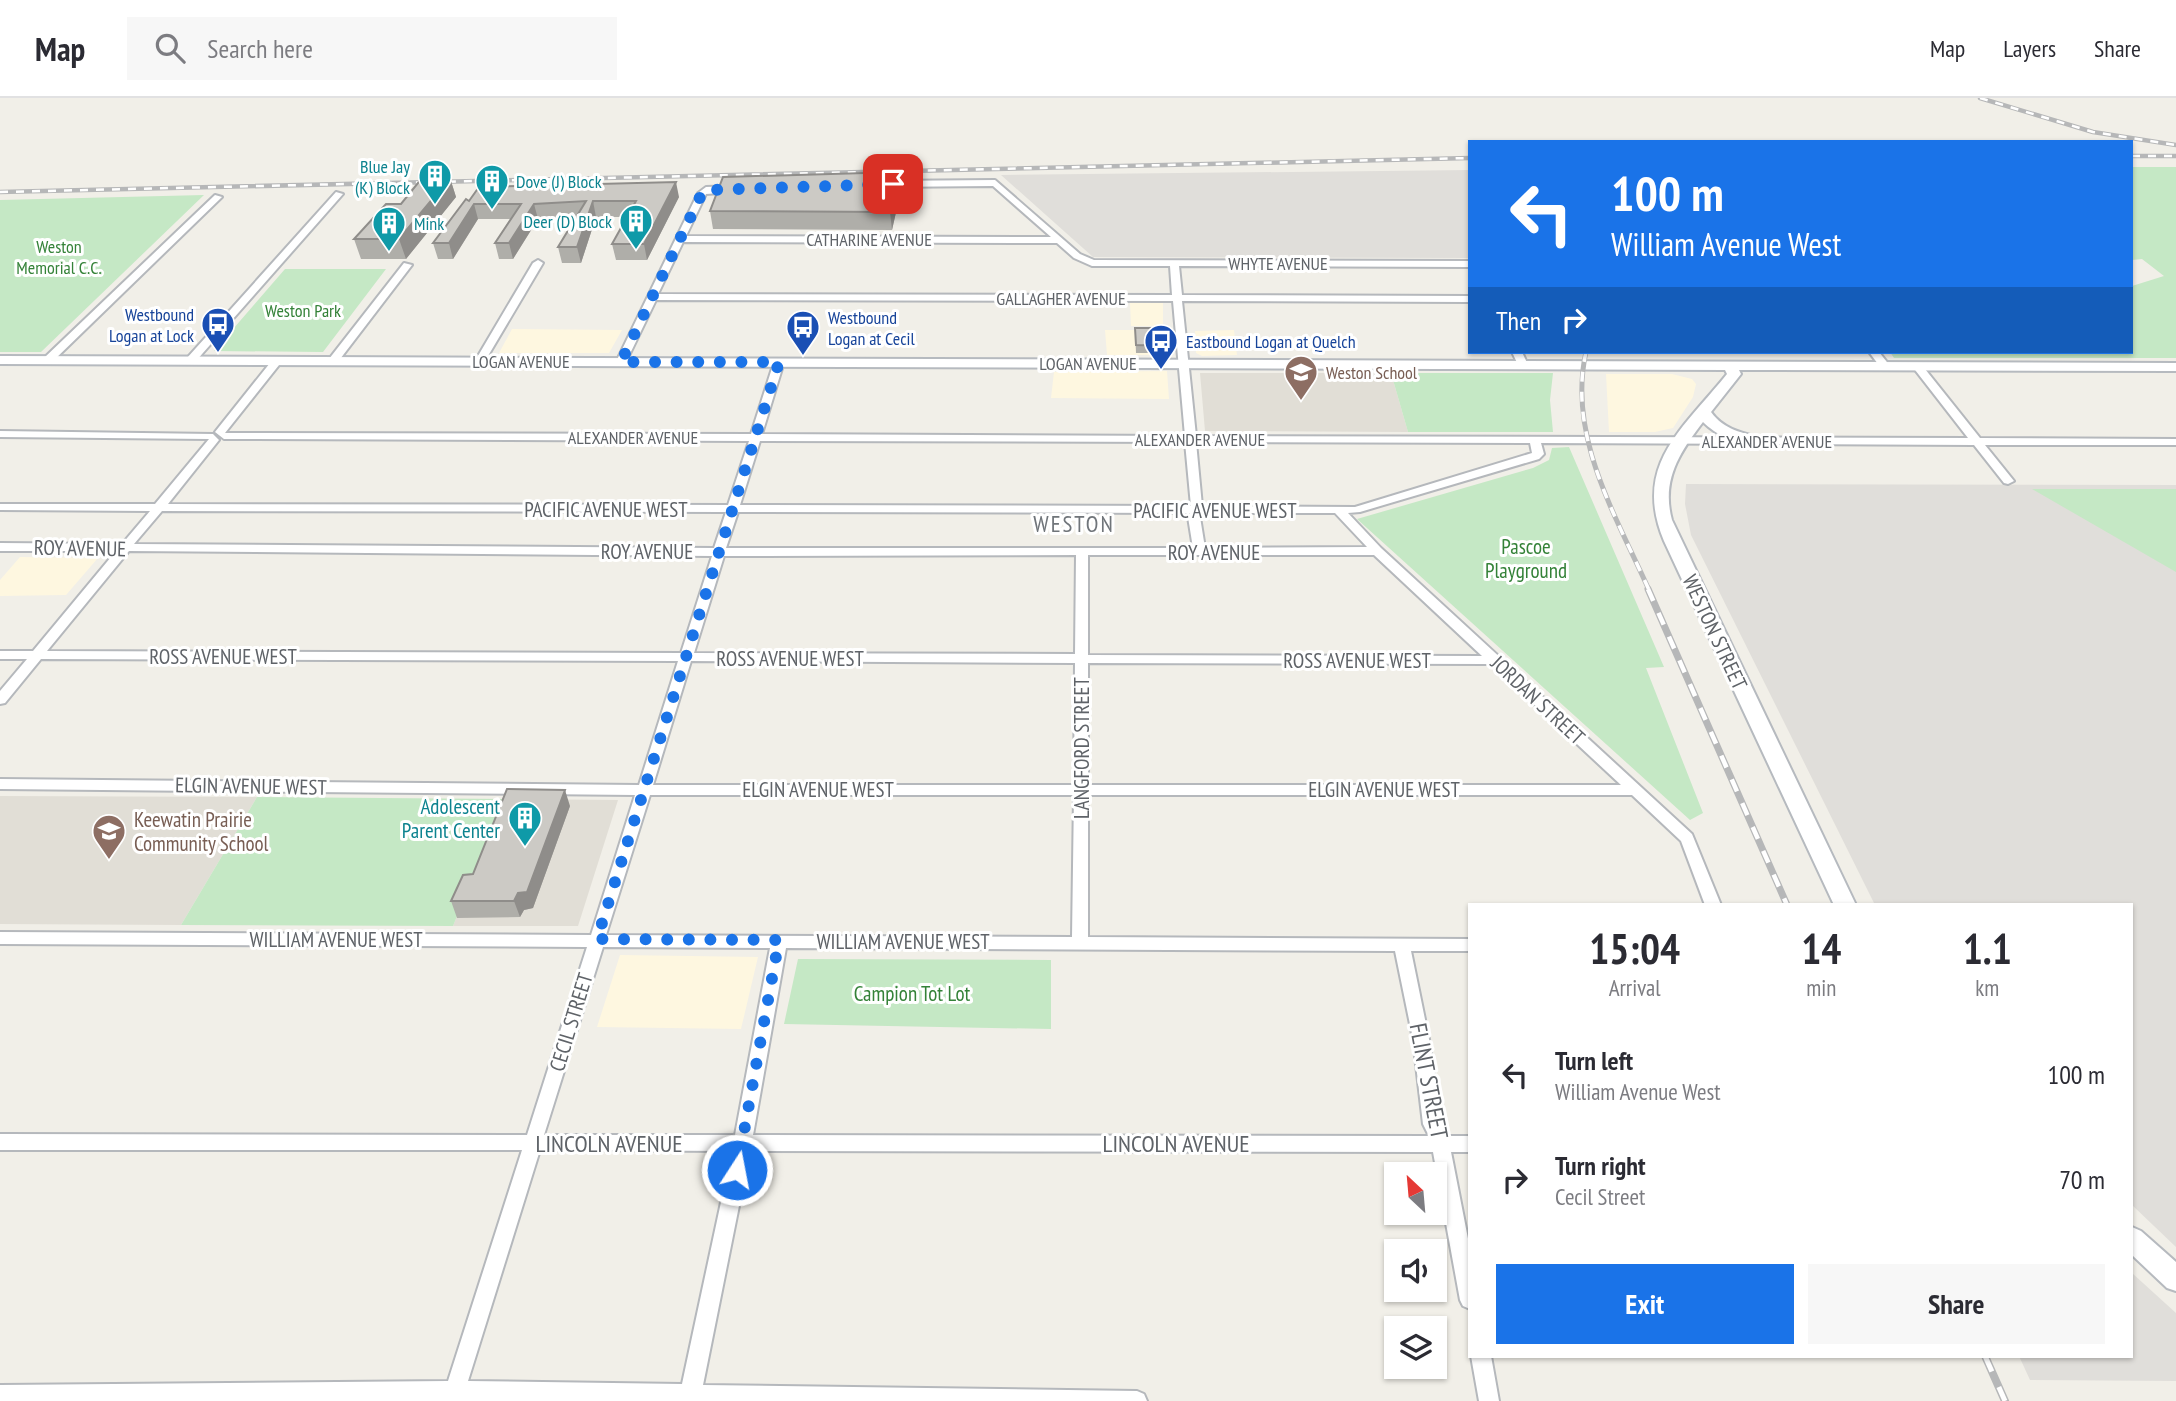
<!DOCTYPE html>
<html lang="en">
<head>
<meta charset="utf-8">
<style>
  :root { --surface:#fff; --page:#f7f7f7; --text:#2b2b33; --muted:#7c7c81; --line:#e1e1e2; --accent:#1a73e8 }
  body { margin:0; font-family:"PT Sans Narrow",sans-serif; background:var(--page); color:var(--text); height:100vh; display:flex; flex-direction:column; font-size:26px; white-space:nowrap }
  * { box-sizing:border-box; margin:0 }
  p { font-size:23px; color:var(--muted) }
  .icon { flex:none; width:38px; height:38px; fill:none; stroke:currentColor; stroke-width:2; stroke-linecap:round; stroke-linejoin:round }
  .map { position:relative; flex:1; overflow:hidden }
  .side { position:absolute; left:1468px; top:805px; width:665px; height:455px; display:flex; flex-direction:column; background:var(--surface); border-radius:0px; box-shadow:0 2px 5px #0004 }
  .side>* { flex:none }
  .hud { position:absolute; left:1468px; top:42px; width:665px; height:214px; border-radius:0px; box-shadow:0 2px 5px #0004; background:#1a73e8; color:#fff; overflow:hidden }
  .needle { width:46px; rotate:334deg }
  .controls { position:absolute; left:1384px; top:1064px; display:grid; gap:14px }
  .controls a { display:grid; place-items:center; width:63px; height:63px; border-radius:0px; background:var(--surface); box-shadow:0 2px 5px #0004; font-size:35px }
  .pin { position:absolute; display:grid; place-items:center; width:60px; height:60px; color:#fff; margin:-30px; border-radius:14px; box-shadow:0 4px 10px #0006 }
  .me { position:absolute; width:77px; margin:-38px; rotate:11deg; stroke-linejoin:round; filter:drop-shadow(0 0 5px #0008) }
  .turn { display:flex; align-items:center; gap:24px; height:147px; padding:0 28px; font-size:32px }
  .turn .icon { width:91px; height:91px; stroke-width:2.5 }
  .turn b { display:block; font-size:49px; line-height:60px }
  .then { display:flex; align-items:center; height:66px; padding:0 28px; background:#0003; gap:14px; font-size:26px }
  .eta { display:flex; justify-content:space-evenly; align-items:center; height:119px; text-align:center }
  .eta b { font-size:42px; font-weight:600; line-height:49px }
  .cta { display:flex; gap:14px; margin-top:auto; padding:14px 28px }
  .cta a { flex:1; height:80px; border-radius:0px; background:var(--accent); color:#fff; font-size:28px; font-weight:600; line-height:80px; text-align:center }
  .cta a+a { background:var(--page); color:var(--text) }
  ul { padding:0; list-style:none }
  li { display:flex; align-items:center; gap:21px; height:105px; padding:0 28px }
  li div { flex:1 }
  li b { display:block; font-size:26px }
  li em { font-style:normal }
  header { display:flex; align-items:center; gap:42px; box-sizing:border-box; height:98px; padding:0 35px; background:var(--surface); border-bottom:2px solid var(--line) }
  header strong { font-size:33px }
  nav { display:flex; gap:38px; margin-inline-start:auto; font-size:24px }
  .search { width:490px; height:63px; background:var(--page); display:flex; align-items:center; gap:18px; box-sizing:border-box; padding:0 24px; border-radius:0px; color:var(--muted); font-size:26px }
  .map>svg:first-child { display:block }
  .commercial { fill:#fef7e0 }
  .industrial { fill:#e0deda }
  .education { fill:#e1ded6 }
  .green { fill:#c5e8c5 }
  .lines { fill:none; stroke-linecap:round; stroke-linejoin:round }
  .minor-casing { stroke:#b5b8bc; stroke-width:4 }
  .secondary-casing { stroke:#b6babf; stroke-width:4 }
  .minor { fill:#fff; fill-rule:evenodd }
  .secondary { fill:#fff; fill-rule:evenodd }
  .rail-far3-casing { stroke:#b6b7b8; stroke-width:4.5 }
  .rail-far2-casing { stroke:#b6b7b8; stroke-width:5 }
  .rail-far1-casing { stroke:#b6b7b8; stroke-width:7 }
  .rail-casing { stroke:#b6b7b8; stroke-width:8 }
  .rail-far3 { stroke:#fff; stroke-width:2.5; stroke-dasharray:8; stroke-linecap:butt }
  .rail-far2 { stroke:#fff; stroke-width:3.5; stroke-dasharray:10; stroke-linecap:butt }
  .rail-far1 { stroke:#fff; stroke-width:4.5; stroke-dasharray:13; stroke-linecap:butt }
  .rail { stroke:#fff; stroke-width:5; stroke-dasharray:17; stroke-linecap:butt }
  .wall { fill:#afaea9 }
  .shaded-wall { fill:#8f8d8a }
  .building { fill:#cccac5; stroke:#8f8d8a; stroke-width:2 }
  .route { stroke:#1a73e8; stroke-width:12; stroke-dasharray:0 21.6 }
  .labels { text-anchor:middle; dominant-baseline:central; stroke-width:6; stroke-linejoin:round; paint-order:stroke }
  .far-culture-label { font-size:18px; fill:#0d838f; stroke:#fff; text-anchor:end }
  .far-street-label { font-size:18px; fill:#5f6368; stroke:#fff }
  .far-park-label { font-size:18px; fill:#348238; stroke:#fff }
  .far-transit-label { font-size:18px; fill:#164399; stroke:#fff; text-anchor:start }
  .far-education-label { font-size:18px; fill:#785e54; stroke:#fff; text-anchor:start }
  .street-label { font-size:21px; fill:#5f6368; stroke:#fff }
  .park-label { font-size:21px; fill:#348238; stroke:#fff }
  .culture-label { font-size:21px; fill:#0d838f; stroke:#fff; text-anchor:end }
  .education-label { font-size:21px; fill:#785e54; stroke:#fff; text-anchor:start }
  .neighbourhood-label { font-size:23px; letter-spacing:2px; fill:#70757a; stroke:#fff }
  .near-street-label { font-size:24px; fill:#5f6368; stroke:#fff }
</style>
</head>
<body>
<header>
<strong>Map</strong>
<div class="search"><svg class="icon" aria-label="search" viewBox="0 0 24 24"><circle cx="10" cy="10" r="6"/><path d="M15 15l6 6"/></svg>Search here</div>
<nav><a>Map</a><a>Layers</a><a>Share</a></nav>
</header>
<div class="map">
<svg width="2176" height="1303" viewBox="0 0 2176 1303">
  <rect width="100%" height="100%" fill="#f1efe8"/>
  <path class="commercial" d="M1130,205H1163V228H1131Z
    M512,231L622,232L609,255H499Z
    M1105,232H1167L1168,257H1107Z
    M1234,232L1237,257L1202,258L1196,255L1195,233Z
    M1167,273L1169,301L1051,300L1054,274Z
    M1606,276H1672L1692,281L1696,286L1693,299L1673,330L1655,334H1609Z
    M20,459L98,460L66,497L0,498V482Z
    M620,857L758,859L741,931L597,929Z"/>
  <path class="industrial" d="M1470,72V160L1093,159L1001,77Z
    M1686,386L2176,387V1149L2132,1107V807H1875L1691,437L1685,406Z
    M2132,1175L2176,1215V1283L2030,1282L2019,1258H2132Z"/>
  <path class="education" d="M1200,275H1391L1408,334L1205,333Z
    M0,698L257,699L181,827L0,826Z
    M505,701L618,702L578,828H453Z"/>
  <path class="green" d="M2132,69H2176V260H1894L1890,254H2132V188L2164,178L2142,161L2132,162Z
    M204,97L41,254H0V102Z
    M285,171H386L323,254L214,253Z
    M1391,275H1553L1550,302L1553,334H1408Z
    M1569,349L1664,569L1646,570L1703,715L1690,722L1357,421L1533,370L1549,362L1552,350Z
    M2032,391H2176V474Z
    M257,699L505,701L453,828L181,827Z
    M798,861L1051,862V931L784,926Z"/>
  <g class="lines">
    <defs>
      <path id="minor" d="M995,82L1080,156L1094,162L1470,163V169L1179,168L1182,197L1470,198V204L1182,203L1196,338L1968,340L1912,268L1917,265L1921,266L1980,340L2176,341V347H1985L2014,383L2008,386L2004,385L1974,347L1541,345L1544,356L1539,361L1360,414L1348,415L1381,450L1692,736L1721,807H1705L1681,743L1632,697H1088V839L1470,841V853H1411L1429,941L1441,1026L1446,1038H1470V1054H1451L1470,1151V1211L1463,1208L1460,1202L1433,1054L750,1053L703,1287L1137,1293L1144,1296L1147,1303H0V1287L448,1283L522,1052H0V1036L527,1037L587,849L0,846V834L591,837L635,697L0,691V681L639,687L678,563L41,561L5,605L0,606V593L27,561H0V553H33L116,453H0V445L122,446L150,413L0,412V406H155L209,341L0,339V333L213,336L219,342L168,406L728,407L749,343L224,341L215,334L274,260L278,259L283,262L225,335L751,336L774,264L779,261L784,264L762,336L1185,338L1173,203L656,202L626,264L621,267L616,264L698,95L706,89L736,88L740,91L736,94L706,96L686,138L1051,139L993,88L882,89L878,86L882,83ZM683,144L1057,145L1074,160L1092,168H1170L1172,197L658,196ZM760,343L1185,344L1191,408L740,407ZM1196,344L1530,345L1532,355L1355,409L1202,408ZM162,413L726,414L714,450L134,446ZM738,414L1190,415L1188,419L1193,450H726ZM1201,415H1335L1367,449L1205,450L1200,419ZM129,453L712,458L681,555L47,553ZM1076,457L1075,556L694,555L724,458ZM1088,457H1374L1482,558L1088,557ZM691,563L1075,565L1074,687H653ZM1088,565L1491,566L1621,687H1088ZM650,697H1074L1072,839L606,837ZM603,849L770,850L735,1037H544ZM786,850L1395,853L1413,941L1423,1026L1429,1038L753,1037ZM540,1052L732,1053L682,1286L468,1283Z
        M336,94L343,96L195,264H187V260Z
        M215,97L222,99L52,264H44V260Z
        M538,162L543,165L485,263L476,265L475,263L533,165Z
        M404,165L412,167L337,265H329V261Z
        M1512,254H1522L1528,267L1527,269H1519Z
        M1869,254H1879L1890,268L1889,270H1881Z
        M1471,1258H1491L1499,1303H1479Z"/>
      <path id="secondary" d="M0,258L2176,265V273L1739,272L1741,276L1711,314C1724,332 1743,335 1763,340L1766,343L1763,346C1743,350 1717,338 1703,324C1680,354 1661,382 1672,422L1856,807H1834L1664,443C1632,367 1683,331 1727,276L1725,272L0,266Z
        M2132,1129L2141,1133L2176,1164V1193L2167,1190L2132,1157Z"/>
    </defs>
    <use href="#minor" class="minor-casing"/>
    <use href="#secondary" class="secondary-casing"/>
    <use href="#minor" class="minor"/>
    <use href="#secondary" class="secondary"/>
    <defs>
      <path id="rail-far3" d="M1980,0L2093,34L2176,47
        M2132,58H2176
        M0,94L1470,60"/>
      <path id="rail-far2" d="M1586,254C1567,338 1616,418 1649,492"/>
      <path id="rail-far1" d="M1648,491L1787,807"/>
      <path id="rail" d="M1985,1258L2005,1303"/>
    </defs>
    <use href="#rail-far3" class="rail-far3-casing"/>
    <use href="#rail-far2" class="rail-far2-casing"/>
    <use href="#rail-far1" class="rail-far1-casing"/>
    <use href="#rail" class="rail-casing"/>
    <use href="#rail-far3" class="rail-far3"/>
    <use href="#rail-far2" class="rail-far2"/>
    <use href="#rail-far1" class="rail-far1"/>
    <use href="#rail" class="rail"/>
  </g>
  <path class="wall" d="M900,74L901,92L892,132L713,131L710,113Z
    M450,80L456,99L406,161H361L354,141L401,106Z
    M679,99L647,162H616L612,146L628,119H596L581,165H562L558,149L576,119L538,121L513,161H499L495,145L510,121H478L453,161H438L433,145L469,103Z
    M1135,230L1167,248L1166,255H1136Z
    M570,708L533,810L524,812L520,819L457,820L451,803L473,776Z"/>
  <path class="shaded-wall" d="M900,74L901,92L892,132L890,114Z
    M450,80L456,99L406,161L399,141Z
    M676,84L679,99L647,162L644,146Z
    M593,103L596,119L581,165L577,149Z
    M474,106L478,121L453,161L449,145Z
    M534,106L538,121L513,161L509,145Z
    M565,692L570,708L533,810L524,812L520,819L514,803Z"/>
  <path class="building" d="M900,74L890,114L710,113L723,79Z
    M422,80H450L399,141H354L386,106H401Z
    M676,84L644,146H612L636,103H593L577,149H558L586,103L534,106L509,145H495L521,106H474L449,145H433L466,101L469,103L479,89Z
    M1135,230H1166L1167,248L1136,247Z
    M507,691L565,692L527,794L518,795L514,803H451L463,777L473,776Z"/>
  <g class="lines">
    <path class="route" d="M737,1072L779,842L597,841L779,264H621L702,95L706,92L893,86"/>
  </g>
  <defs>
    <symbol id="building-pin" viewBox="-11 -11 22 30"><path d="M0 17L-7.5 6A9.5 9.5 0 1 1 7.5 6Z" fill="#0f9aa8" stroke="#fff"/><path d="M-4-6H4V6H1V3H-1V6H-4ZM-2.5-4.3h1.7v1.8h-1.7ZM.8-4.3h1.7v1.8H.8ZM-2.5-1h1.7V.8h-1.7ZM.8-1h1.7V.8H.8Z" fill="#fff"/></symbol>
    <symbol id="bus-pin" viewBox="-11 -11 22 30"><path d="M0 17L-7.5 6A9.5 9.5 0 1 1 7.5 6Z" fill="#1a4fb4" stroke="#fff"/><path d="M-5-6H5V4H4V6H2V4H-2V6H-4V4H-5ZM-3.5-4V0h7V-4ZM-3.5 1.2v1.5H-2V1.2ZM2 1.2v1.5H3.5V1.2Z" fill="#fff"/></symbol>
    <symbol id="school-pin" viewBox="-11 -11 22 30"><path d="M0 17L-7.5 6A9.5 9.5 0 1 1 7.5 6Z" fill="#8d6e63" stroke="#fff"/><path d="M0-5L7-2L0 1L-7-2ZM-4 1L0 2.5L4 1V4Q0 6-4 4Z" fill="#fff"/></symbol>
  </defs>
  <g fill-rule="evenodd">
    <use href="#building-pin" x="416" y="59" width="38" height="52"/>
    <use href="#building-pin" x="473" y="64" width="38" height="52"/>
    <use href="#building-pin" x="617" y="104" width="38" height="52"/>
    <use href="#building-pin" x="370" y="106" width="38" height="52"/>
    <use href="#bus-pin" x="199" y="207" width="38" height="52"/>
    <use href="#bus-pin" x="784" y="210" width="38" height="52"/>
    <use href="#bus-pin" x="1142" y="224" width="38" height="52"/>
    <use href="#school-pin" x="1282" y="255" width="38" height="52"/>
    <use href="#building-pin" x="506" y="701" width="38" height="52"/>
    <use href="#school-pin" x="90" y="714" width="38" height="52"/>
  </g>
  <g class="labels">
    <g class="far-culture-label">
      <text x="410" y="68">Blue Jay<tspan x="410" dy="21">(K) Block</tspan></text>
      <text x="516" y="83" text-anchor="start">Dove (J) Block</text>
      <text x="612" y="123">Deer (D) Block</text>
      <text x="414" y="125" text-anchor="start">Mink</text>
    </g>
    <g class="far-street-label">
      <text x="869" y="141">CATHARINE AVENUE</text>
      <text x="1278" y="165">WHYTE AVENUE</text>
      <text x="1061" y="200">GALLAGHER AVENUE</text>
      <text x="521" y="263">LOGAN AVENUE</text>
      <text x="1088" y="265">LOGAN AVENUE</text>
      <text x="633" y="339">ALEXANDER AVENUE</text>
      <text x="1200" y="341">ALEXANDER AVENUE</text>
      <text x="1767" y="343">ALEXANDER AVENUE</text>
    </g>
    <g class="far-park-label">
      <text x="59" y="148">Weston<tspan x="59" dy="21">Memorial C.C.</tspan></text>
      <text x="303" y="212">Weston Park</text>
    </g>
    <g class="far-transit-label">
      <text x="194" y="216" text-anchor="end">Westbound<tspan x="194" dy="21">Logan at Lock</tspan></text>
      <text x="828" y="219">Westbound<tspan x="828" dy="21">Logan at Cecil</tspan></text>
      <text x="1186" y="243">Eastbound Logan at Quelch</text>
    </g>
    <g class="far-education-label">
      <text x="1326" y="274">Weston School</text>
    </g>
    <g class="street-label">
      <text x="606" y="411">PACIFIC AVENUE WEST</text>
      <text x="1215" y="412">PACIFIC AVENUE WEST</text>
      <text transform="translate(80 450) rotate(1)">ROY AVENUE</text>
      <text x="647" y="453">ROY AVENUE</text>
      <text x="1214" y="454">ROY AVENUE</text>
      <text transform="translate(1715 534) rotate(65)">WESTON STREET</text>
      <text x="223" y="558">ROSS AVENUE WEST</text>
      <text x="790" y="560">ROSS AVENUE WEST</text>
      <text x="1357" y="562">ROSS AVENUE WEST</text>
      <text transform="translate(1538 602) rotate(43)">JORDAN STREET</text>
      <text transform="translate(1081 650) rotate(-90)">LANGFORD STREET</text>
      <text transform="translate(251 688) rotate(1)">ELGIN AVENUE WEST</text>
      <text x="818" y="691">ELGIN AVENUE WEST</text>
      <text x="1384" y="691">ELGIN AVENUE WEST</text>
      <text x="336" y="841">WILLIAM AVENUE WEST</text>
      <text x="903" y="843">WILLIAM AVENUE WEST</text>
      <text transform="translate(571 924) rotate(-73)">CECIL STREET</text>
    </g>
    <g class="park-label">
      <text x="1526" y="448">Pascoe<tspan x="1526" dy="24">Playground</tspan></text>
      <text x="912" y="895">Campion Tot Lot</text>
    </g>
    <g class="culture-label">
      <text x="500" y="708">Adolescent<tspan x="500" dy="24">Parent Center</tspan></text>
    </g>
    <g class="education-label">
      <text x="134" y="721">Keewatin Prairie<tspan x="134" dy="24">Community School</tspan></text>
    </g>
    <g class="neighbourhood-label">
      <text x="1074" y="425">WESTON</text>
    </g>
    <g class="near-street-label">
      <text transform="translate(1429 983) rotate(79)">FLINT STREET</text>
      <text x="609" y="1045">LINCOLN AVENUE</text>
      <text x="1176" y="1045">LINCOLN AVENUE</text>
    </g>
  </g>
</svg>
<div class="controls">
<a><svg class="needle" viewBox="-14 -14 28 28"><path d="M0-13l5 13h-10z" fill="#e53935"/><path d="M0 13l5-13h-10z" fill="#7c7c81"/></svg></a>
<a><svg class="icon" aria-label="sound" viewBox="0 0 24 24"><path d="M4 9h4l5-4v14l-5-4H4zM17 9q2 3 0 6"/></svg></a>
<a><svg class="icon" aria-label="layers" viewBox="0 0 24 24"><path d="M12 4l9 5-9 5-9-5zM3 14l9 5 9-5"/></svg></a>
</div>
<div class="pin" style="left:893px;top:86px;background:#d93025"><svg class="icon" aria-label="arrive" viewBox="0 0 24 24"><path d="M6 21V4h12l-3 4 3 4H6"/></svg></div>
<svg class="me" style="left:737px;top:1072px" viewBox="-20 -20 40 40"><circle r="17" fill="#1a73e8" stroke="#fff" stroke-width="3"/><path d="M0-11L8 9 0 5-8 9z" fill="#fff"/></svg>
<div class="hud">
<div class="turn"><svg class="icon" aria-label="left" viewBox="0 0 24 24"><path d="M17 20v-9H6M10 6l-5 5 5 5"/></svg><div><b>100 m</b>William Avenue West</div></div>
<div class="then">Then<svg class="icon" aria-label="right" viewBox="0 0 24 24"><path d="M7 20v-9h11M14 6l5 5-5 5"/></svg></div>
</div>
<section class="side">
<div class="eta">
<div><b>15:04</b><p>Arrival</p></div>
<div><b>14</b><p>min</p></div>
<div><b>1.1</b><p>km</p></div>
</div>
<ul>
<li><svg class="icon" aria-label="left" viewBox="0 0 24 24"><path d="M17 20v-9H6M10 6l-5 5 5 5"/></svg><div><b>Turn left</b><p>William Avenue West</p></div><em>100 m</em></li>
<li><svg class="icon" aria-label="right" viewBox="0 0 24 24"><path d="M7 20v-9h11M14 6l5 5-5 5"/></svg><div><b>Turn right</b><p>Cecil Street</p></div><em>70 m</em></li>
</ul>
<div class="cta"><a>Exit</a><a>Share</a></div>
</section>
</div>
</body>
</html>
